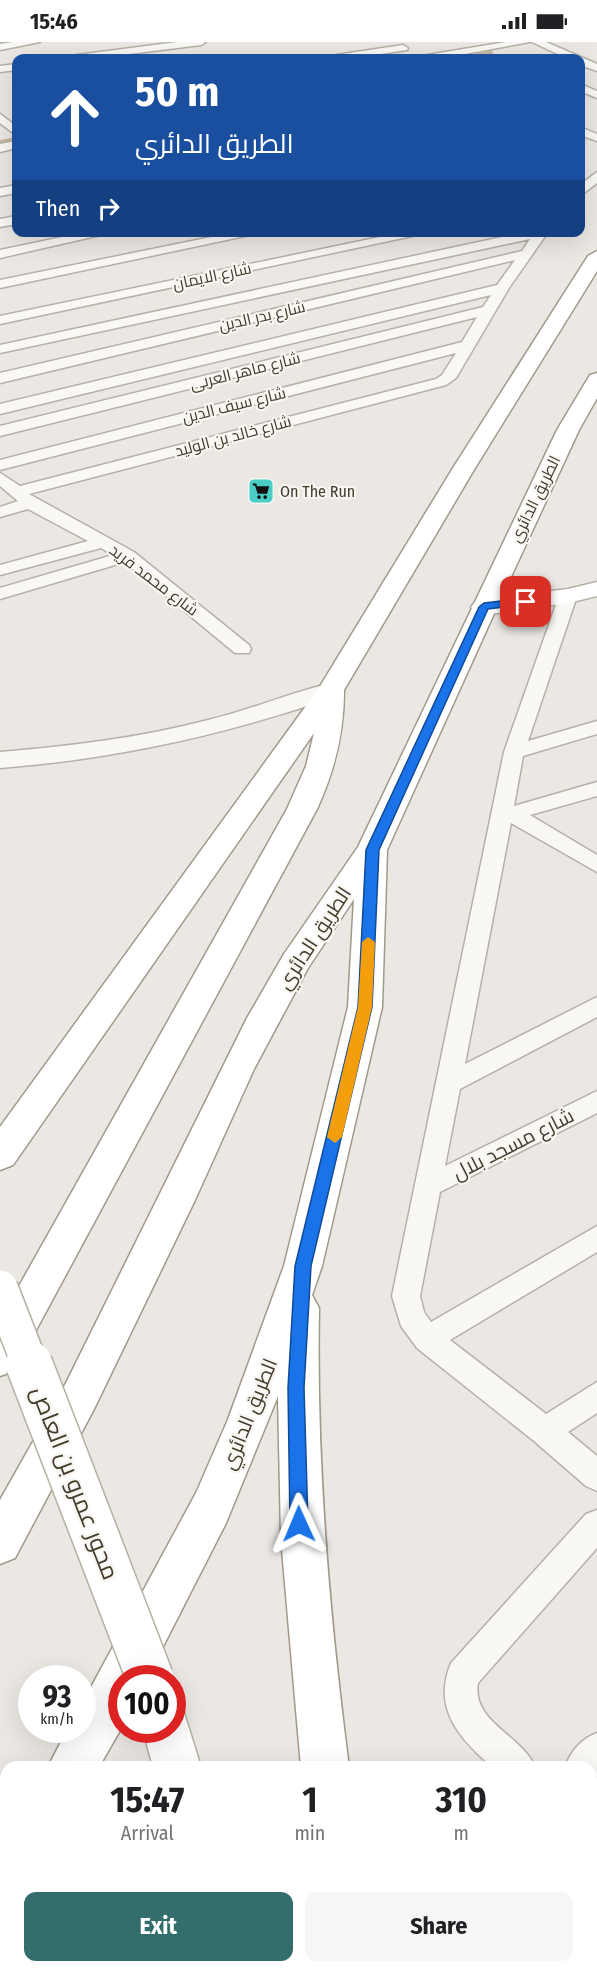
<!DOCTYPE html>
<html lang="en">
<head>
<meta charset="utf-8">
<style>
  :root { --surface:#fff; --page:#f6f6f6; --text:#202124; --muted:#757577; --accent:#336e6d }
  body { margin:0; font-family:"Fira Sans Condensed",Cairo,sans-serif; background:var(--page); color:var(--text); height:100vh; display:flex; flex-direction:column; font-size:22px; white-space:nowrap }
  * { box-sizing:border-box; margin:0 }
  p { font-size:20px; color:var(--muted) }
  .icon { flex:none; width:33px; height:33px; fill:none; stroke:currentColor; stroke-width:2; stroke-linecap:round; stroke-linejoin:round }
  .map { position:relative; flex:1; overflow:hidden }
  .side { position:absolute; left:0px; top:1719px; width:597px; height:212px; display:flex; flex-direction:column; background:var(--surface); border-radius:18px 18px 0 0; box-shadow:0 6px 24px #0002 }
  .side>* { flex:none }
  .hud { position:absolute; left:12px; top:12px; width:573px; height:183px; border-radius:12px; box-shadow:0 6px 24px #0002; background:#1a4fa0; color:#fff; overflow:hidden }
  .speed { position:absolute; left:18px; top:1623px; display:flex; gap:12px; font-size:30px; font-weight:700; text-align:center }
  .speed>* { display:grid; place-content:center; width:78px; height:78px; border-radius:50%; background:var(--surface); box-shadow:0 6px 24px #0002; line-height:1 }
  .speed small { font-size:15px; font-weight:400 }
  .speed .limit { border:9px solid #d22; background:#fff; color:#111 }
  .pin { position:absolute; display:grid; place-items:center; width:51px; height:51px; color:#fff; margin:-26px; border-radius:12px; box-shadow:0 3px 9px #0006 }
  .me { position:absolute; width:66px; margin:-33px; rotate:359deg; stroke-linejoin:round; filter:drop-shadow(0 0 4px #0008) }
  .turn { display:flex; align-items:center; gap:21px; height:126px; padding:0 24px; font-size:27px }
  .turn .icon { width:78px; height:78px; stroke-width:2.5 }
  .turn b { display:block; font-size:42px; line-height:51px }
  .then { display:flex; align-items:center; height:57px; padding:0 24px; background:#0003; gap:12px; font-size:22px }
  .eta { display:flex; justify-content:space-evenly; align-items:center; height:102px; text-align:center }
  .eta b { font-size:36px; font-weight:700; line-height:42px }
  .primary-button { display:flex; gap:12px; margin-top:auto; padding:12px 24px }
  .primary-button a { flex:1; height:69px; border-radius:12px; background:var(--accent); color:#fff; font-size:24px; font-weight:700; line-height:69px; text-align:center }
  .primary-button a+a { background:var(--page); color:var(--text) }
  .status { display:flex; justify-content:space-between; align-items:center; height:42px; padding:0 30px; background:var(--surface); direction:ltr }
  .status svg { height:16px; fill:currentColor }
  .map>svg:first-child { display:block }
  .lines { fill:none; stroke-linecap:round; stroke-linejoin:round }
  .stream { stroke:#cab99e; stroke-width:4 }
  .minor-casing { stroke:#b5b1a8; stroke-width:3 }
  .tertiary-casing { stroke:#b5b1a8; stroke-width:3 }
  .secondary-casing { stroke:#b5b1a8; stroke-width:3 }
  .primary-casing { stroke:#b6b0a2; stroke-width:3 }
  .motorway-casing { stroke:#a19a8a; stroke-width:3 }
  .minor { fill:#f9f8f5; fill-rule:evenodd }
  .tertiary { fill:#f9f8f5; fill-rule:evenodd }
  .secondary { fill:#fff; fill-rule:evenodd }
  .primary { fill:#fff; fill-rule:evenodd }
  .motorway { fill:#fff; fill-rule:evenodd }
  .primary-bridge-far1-casing { stroke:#b6b0a2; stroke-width:38; stroke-linecap:butt }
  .primary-bridge-casing { stroke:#b6b0a2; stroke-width:49; stroke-linecap:butt }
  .primary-bridge-far1 { stroke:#fff; stroke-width:35 }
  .primary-bridge { stroke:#fff; stroke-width:46 }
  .route { fill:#1a73e8; stroke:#114b97; stroke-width:1.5 }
  .slow { fill:#f59e0b }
  .labels { text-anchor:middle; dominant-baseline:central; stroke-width:4.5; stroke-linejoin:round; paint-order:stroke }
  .far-street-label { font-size:16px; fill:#433c2b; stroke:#f8f6f2 }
  .far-poi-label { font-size:16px; fill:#433c2b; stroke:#f8f6f2; text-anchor:start }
  .street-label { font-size:20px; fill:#433c2b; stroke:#f8f6f2 }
  .near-street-label { font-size:24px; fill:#433c2b; stroke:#f8f6f2 }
</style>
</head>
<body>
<div class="status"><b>15:46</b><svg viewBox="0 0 49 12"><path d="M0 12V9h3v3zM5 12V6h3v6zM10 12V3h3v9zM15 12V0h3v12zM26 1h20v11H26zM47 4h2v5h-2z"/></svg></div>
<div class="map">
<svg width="597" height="1930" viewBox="0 0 597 1930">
  <rect width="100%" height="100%" fill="#ebe8e3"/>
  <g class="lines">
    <path class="stream" d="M462,16L491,11
      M0,100L16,97"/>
    <defs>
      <path id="minor" d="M13,0H40L0,8V2Z
        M177,0H206L201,3L97,16H72L77,13Z
        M506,0H530L443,16H422L427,13Z
        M532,0H546L597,22V29L580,23V16H566Z
        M403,3L408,6L407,8L354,16H331L336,13Z
        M16,22V28L0,30V24Z
        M580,42L597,49V56L580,49Z
        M0,72L16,84V93L0,81Z
        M580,85L597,92V99L580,93Z
        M16,99V106L0,110V102Z
        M597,130V141L580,154V143Z
        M16,143V151L0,154V146Z
        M16,174V182L0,185V177Z
        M86,190H114L0,216V208Z
        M236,190H264L0,246V238Z
        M404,190H431L0,282V274Z
        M525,190H548L509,246L456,336L446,343L29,452L134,510L249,603L251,607L249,611H235L125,520L0,557V546L113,513L101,506L0,533V523L88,499L28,467L0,475V465L18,459L0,444V431L20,444L436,337L442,333L456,311L0,428V418L462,300L477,275L0,394V384L483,265L491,253L0,372V362L497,243L515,218L0,341V331L522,209L530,197L0,311V303Z
        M568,549L577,554L528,699L597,679V692L523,714L514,764L597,740V754L530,773L597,813V830L511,781L465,1022L597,955V975L460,1047L445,1124L597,1049V1071L440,1150L420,1254L424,1270L431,1280L597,1184V1210L450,1298L546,1372L597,1340V1371L568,1390L597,1414V1449L586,1444L534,1399L417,1306L401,1284L392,1254L504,710L559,554Z
        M597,1468V1506L478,1641C471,1680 523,1694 535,1725H492C459,1696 432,1666 451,1621L586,1472Z
        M597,1691V1734L591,1739V1725H565C571,1709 581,1697 597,1691Z
        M389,1924H430L427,1930H387Z"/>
      <path id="tertiary" d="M331,641L340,643L343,648L340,653C229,692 117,717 0,726V710C70,704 140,696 208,678C250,668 290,651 331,641Z"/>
      <path id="secondary" d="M597,540V554L568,561L484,573L475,570L471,565L475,560L484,557L568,547Z"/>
      <path id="primary" d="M172,1667L184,1671L201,1725H153L143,1688H172Z
        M196,1924H248V1930H196Z"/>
      <path id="motorway" d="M597,209V229L475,426L344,648C344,691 335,728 317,767L14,1329L0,1334V1278L287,767L306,724L314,691L13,1123L0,1128V1085L319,646L453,426L588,214Z
        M597,331V356L579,388L497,565L387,808L382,965L322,1224L312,1253L319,1266C316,1420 329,1572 349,1725H301L281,1496L278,1354L226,1481L147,1636H122V1685L99,1725H48L67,1688H82V1662L196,1451L227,1380L284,1224L348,965L354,857L308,926L254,1027L195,1158L94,1367L15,1516L0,1522V1458L66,1341L247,976L284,912L358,805L557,388L590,333Z
        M6,1812V1870L0,1872V1814Z
        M323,1924H375L376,1930H324Z"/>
    </defs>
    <use href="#minor" class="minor-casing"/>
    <use href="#tertiary" class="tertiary-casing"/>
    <use href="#secondary" class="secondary-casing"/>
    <use href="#primary" class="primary-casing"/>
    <use href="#motorway" class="motorway-casing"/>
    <use href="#minor" class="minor"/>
    <use href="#tertiary" class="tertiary"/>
    <use href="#secondary" class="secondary"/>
    <use href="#primary" class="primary"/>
    <use href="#motorway" class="motorway"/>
    <defs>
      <path id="primary-bridge-far1" d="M0,1246L30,1323"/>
      <path id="primary-bridge" d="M29,1322L150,1636"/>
    </defs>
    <use href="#primary-bridge-far1" class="primary-bridge-far1-casing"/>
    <use href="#primary-bridge" class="primary-bridge-casing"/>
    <use href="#primary-bridge-far1" class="primary-bridge-far1"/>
    <use href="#primary-bridge" class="primary-bridge"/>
  </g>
  <path class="route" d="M526,556L529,557V562L488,567L379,808L372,965L311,1224L304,1346L308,1482L306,1489L299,1491L293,1489L290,1482L288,1346L295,1224L358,965L366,808L479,565L484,561Z"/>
  <path class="slow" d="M368,895L375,900L372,965L342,1095L335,1101L327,1095L358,965L362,900Z"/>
  <defs>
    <symbol id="supermarket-square" viewBox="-11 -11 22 22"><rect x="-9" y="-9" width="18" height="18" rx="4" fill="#4acdc6" stroke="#f8f6f2"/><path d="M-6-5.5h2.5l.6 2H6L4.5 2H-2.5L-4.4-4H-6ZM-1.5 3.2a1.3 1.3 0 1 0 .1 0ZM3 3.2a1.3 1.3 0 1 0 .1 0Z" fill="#111"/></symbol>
  </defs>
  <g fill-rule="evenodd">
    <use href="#supermarket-square" x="246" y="434" width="30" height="30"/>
  </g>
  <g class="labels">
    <g class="far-street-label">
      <text transform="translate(212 234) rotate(-12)">شارع الايمان</text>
      <text transform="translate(262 274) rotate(-13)">شارع بدر الدين</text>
      <text transform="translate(245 329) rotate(-14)">شارع ماهر العربى</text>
      <text transform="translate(234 363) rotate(-14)">شارع سيف الدين</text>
      <text transform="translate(233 394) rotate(-15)">شارع خالد بن الوليد</text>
      <text transform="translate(535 457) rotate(-64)">الطريق الدائري</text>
      <text transform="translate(154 538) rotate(37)">شارع محمد فريد</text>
    </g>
    <g class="far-poi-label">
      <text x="280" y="449">On The Run</text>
    </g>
    <g class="street-label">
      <text transform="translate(314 896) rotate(-57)">الطريق الدائري</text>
      <text transform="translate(513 1102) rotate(-27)">شارع مسجد بلال</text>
      <text transform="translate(249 1372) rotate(-68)">الطريق الدائري</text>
    </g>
    <g class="near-street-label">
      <text transform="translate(75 1441) rotate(69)">محور عمرو بن العاص</text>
    </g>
  </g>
</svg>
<div class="speed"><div>93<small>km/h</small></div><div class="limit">100</div></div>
<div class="pin" style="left:526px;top:560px;background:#d93025"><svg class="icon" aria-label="arrive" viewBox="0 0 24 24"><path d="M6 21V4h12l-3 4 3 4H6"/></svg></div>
<svg class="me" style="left:299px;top:1482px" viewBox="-20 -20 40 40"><path d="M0-17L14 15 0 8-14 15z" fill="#1a73e8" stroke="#fff" stroke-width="4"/></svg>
<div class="hud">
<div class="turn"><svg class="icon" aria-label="ahead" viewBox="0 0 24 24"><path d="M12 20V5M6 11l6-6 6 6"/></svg><div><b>50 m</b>الطريق الدائري</div></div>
<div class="then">Then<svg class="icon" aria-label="right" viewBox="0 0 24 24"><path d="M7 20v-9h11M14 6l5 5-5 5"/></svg></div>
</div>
<section class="side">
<div class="eta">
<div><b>15:47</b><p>Arrival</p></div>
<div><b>1</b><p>min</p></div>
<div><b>310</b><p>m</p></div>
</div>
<div class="primary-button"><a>Exit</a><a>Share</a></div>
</section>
</div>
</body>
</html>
